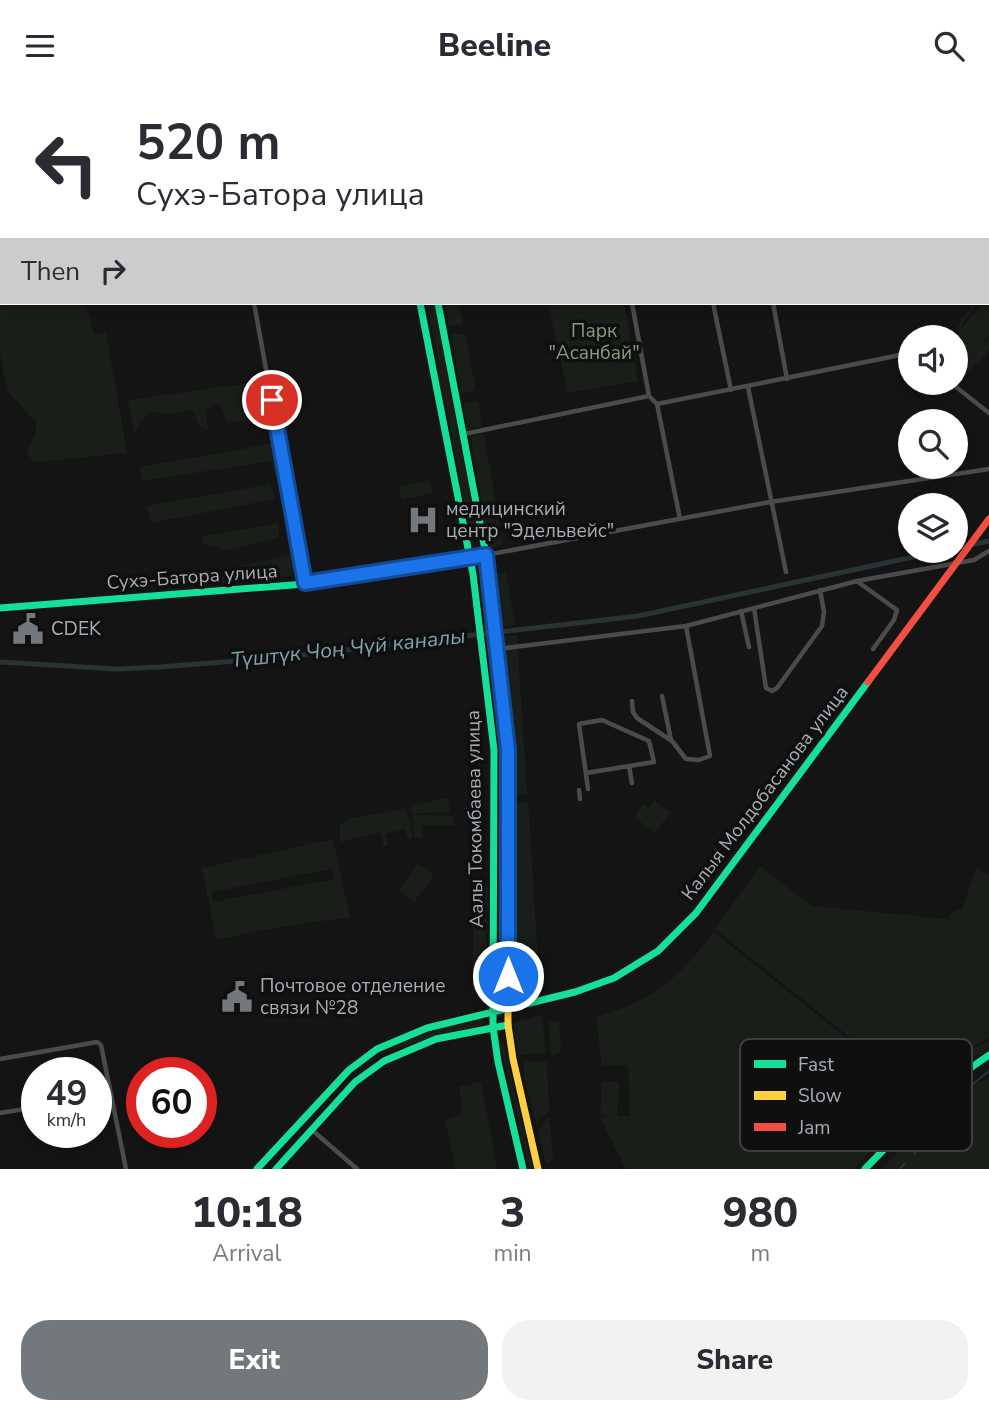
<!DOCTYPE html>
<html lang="en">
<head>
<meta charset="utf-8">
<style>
  :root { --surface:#fff; --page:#f2f2f3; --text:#2b2b33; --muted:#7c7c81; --accent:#73787c }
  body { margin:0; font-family:"Nunito Sans",sans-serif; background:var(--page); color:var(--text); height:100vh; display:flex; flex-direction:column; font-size:26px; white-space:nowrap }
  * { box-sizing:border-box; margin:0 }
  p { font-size:23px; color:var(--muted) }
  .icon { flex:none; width:38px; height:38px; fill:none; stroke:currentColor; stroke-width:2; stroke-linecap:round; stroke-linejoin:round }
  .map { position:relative; height:1078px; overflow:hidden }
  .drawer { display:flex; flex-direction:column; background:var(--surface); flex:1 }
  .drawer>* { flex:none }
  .banner { position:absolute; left:0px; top:0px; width:990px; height:214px; box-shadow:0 4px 10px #0003; background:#fff; color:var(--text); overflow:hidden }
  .buttons { position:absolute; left:898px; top:234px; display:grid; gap:14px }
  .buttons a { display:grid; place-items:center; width:70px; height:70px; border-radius:50%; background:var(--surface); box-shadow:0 4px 10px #0003; font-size:35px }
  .speed { position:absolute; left:21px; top:966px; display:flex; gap:14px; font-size:35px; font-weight:700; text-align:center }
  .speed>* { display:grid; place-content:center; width:91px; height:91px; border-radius:50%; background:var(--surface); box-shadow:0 4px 10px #0003; line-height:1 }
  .speed small { font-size:18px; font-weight:400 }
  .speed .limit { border:10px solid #d22; background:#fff; color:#111 }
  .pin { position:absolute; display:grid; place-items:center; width:60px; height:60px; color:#fff; margin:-30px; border:4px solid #fff; border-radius:50%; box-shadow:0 2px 7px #0007 }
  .me { position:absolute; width:77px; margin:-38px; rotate:0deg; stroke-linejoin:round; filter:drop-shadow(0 0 5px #0008) }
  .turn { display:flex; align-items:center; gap:24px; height:147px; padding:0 21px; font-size:32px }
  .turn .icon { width:91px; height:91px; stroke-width:2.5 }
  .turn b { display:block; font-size:49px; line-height:60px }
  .then { display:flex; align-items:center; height:66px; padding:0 21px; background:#0003; gap:14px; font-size:26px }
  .eta { display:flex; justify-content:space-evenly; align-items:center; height:119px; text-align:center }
  .eta b { font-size:42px; font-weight:800; line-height:49px }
  .primary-button { display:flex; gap:14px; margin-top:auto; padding:14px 21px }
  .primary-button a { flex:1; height:80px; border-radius:28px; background:var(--accent); color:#fff; font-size:28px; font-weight:800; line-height:80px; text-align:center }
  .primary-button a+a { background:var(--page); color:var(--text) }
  header { display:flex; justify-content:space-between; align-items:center; height:91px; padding:0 21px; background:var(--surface); font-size:32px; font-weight:800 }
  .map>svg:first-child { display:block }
  .green { fill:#1a1e19; fill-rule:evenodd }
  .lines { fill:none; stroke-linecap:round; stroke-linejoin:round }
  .stream { stroke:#293235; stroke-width:2 }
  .canal { stroke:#293235; stroke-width:5 }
  .street { stroke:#494b4d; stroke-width:4.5 }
  .fast { stroke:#16e098; stroke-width:7 }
  .slow { stroke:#ffcf43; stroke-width:7 }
  .jam { stroke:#f24e42; stroke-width:7 }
  .route-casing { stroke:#114b97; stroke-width:18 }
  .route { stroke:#1a73e8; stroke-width:12 }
  .labels { text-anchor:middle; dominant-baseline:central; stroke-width:7; stroke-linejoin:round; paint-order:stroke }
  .park-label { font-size:19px; fill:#849e7e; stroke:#0f0f10 }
  .poi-label { font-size:19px; fill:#a6aeb4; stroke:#0f0f10; text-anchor:start }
  .street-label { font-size:19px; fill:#a6aeb4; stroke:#0f0f10 }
  .water-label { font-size:21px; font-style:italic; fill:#7fa3ad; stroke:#0f0f10 }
  .key { fill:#0f0f10; stroke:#3c3f41; stroke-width:2 }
  .key-label { font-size:19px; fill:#a6aeb4 }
</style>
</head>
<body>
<header><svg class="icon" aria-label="menu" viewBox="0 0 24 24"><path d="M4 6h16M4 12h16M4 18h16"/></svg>Beeline<svg class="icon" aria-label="search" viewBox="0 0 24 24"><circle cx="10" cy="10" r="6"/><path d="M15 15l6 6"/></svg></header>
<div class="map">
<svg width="989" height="1078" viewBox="0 0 989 1078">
  <rect width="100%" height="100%" fill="#141415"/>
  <path class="green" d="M0,153H2V212H86L94,243L106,241L127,362L35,371L27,363L36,339V331L8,301L4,284L0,263Z
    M989,209V244L982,253L989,248V259L977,274L975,273L968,282L963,279L956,290V248L960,251C954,234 964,225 974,212H978L963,232L962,237L982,212H989Z
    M427,212H434L478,443L475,446L471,443L468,433Z
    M445,212H459L463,233L449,236Z
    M548,212H624L638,290L568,302Z
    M451,243H465L476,299L461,302Z
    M264,290L270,331L226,330L221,314L216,313L206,320L208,338L199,335L193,319L168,323L151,320L140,331L135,342L128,309Z
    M478,310L482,335L467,339L463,313Z
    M484,343L503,454L490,457L470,345Z
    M275,352L280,383L274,385L271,370L143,390L140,376Z
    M430,389L433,402L402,409L399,396Z
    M270,393L275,408L151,432L147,415Z
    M291,431L299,477L290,485L215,493L216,485L229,482V478L290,464L284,432Z
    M278,432L279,447L222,460L219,456L205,454L201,448L204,445Z
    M506,481L515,534L501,536L493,483Z
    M479,485H483L503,661V906H498V659Z
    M517,544L527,703L513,704L514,662L503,545Z
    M448,707L450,721L412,723L411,714Z
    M528,710L540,903L517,904L515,713Z
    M655,710L670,722L655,742L634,726L643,713L649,717Z
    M406,717L413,746L408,748L405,738L385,743L388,755H384L380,741L340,751V733L351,727Z
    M413,724L454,725V734H423L422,746H414Z
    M333,748L350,826L279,836L216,849L202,777ZM332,778L334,788L213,811L211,801Z
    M418,772L434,784L414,811L399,800Z
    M760,775L812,815L948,828L953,821L962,818L976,776L989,784V947L941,972L936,961L909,986L919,995L917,997L909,994L715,838Z
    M474,794L488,795L485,903H472Z
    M714,841L920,1006L854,1078H626L600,1026L607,1025L600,1024L602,991H619L617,1025H630L628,974H602L596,926C657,907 674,891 714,841Z
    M542,924L546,962L519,964L514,945V931Z
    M482,926L485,931L483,933L392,959L393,955L431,940Z
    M559,930L561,957L559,962L551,965L549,931Z
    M989,949V958L960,974L932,996L925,993L950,970Z
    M504,952L507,968L533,1078H529L500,953Z
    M526,970L547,971L549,1019L538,1031L535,1028L524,987V973Z
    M989,988V1078H882L934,1021L968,995Z
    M481,991L497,1078H456L445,1029L463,1023L459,996Z
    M549,1025L553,1067L548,1073L545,1070L538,1041Z"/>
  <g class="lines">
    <path class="stream" d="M914,1063L945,1016L989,980
      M900,1078L905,1072"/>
    <path class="canal" d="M956,457L989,450
      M0,571L117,578L159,576L275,567L638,525L941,460"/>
    <path class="street" d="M214,0V2
      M254,212L305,493
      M632,212L649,305L657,313L680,428
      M713,212L731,299
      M773,212L787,288
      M951,292L989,322
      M748,296L786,481
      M657,313L910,262
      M464,343L649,305
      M486,464L770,411L989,378
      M858,491L897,519L894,529L873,558
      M754,517L766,597L772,600L777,597L822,535L824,521L820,499
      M741,520L749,556
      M497,558L686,535L857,490L974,469L989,460
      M662,605L671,649
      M632,610L633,621L637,627L672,650L686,668L699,669L710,665L686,535
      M629,675L632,692
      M586,682L654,671L649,650L602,629L579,633L588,698
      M579,699L580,708
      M0,968L97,951L101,954L126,1078
      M96,1005L111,1002
      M0,1022L37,1016
      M312,1039L357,1078"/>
    <path class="fast" d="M380,0V2
      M397,0L398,2
      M420,212L473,483L494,659L493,936L498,971L523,1078
      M438,212L486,464L508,659V752
      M0,517L305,493L486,464
      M257,1078L349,979L377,958L427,937L575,901L614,887L658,860L696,822L868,591
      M276,1078L355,991L384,970L436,948L508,934
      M865,1078L946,994L989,964"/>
    <path class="slow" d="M508,752V934L513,968L538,1078"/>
    <path class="jam" d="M868,591L989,428"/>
  </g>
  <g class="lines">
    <defs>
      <path id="route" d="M272,309L305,492L486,464L508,659V885"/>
    </defs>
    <use href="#route" class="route-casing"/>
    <use href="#route" class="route"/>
  </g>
  <defs>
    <symbol id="hospital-bare" viewBox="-9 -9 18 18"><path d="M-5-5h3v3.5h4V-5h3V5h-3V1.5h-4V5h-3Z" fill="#73787c" stroke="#0f0f10" stroke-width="2.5" paint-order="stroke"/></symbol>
    <symbol id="civic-bare" viewBox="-9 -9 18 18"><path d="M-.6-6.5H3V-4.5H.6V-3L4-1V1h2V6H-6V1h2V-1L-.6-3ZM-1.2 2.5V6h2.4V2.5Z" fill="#73787c" stroke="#0f0f10" stroke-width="2.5" paint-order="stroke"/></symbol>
  </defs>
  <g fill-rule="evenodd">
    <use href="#hospital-bare" x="401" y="407" width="44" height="44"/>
    <use href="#civic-bare" x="6" y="516" width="44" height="44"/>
    <use href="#civic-bare" x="215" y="884" width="44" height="44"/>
  </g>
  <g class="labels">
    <g class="park-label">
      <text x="594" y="240">Парк<tspan x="594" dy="22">"Асанбай"</tspan></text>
    </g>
    <g class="poi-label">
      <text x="446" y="418">медицинский<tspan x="446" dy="22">центр "Эдельвейс"</tspan></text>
      <text x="51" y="538">CDEK</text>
      <text x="260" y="895">Почтовое отделение<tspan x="260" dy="22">связи №28</tspan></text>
    </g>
    <g class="street-label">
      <text transform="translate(192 486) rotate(-4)">Сухэ-Батора улица</text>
      <text transform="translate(765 702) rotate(-53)">Калыя Молдобасанова улица</text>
      <text transform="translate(475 728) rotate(-91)">Аалы Токомбаева улица</text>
    </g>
    <g class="water-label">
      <text transform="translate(348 557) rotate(-6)">Түштүк Чоң Чүй каналы</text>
    </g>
  </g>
  <rect x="740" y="948" width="232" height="112" rx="10" class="key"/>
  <rect x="754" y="969" width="32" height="8" fill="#16e098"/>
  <rect x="754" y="1000" width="32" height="9" fill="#ffcf43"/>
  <rect x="754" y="1032" width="32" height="8" fill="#f24e42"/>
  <g class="key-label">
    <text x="798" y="980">Fast</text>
    <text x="798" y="1011">Slow</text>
    <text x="798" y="1043">Jam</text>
  </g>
</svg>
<div class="buttons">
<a><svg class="icon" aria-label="sound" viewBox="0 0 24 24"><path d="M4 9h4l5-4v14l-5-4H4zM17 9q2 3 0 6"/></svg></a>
<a><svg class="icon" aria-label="search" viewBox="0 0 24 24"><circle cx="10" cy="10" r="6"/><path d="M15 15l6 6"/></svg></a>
<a><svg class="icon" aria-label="layers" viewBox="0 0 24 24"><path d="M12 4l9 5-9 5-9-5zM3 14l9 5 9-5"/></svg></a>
</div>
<div class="speed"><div>49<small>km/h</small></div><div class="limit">60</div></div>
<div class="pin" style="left:272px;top:309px;background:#d93025"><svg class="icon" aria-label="arrive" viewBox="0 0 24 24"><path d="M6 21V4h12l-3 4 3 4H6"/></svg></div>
<svg class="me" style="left:508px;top:885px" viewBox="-20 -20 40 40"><circle r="17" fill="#1a73e8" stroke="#fff" stroke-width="3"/><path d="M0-11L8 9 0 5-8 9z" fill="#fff"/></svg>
<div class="banner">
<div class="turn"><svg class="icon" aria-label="left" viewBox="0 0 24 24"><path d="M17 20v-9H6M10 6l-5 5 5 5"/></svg><div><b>520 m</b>Сухэ-Батора улица</div></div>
<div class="then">Then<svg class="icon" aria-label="right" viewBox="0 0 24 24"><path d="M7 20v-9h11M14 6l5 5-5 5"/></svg></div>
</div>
</div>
<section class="drawer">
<div class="eta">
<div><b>10:18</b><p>Arrival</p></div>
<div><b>3</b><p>min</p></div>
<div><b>980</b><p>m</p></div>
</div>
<div class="primary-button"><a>Exit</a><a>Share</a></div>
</section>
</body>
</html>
